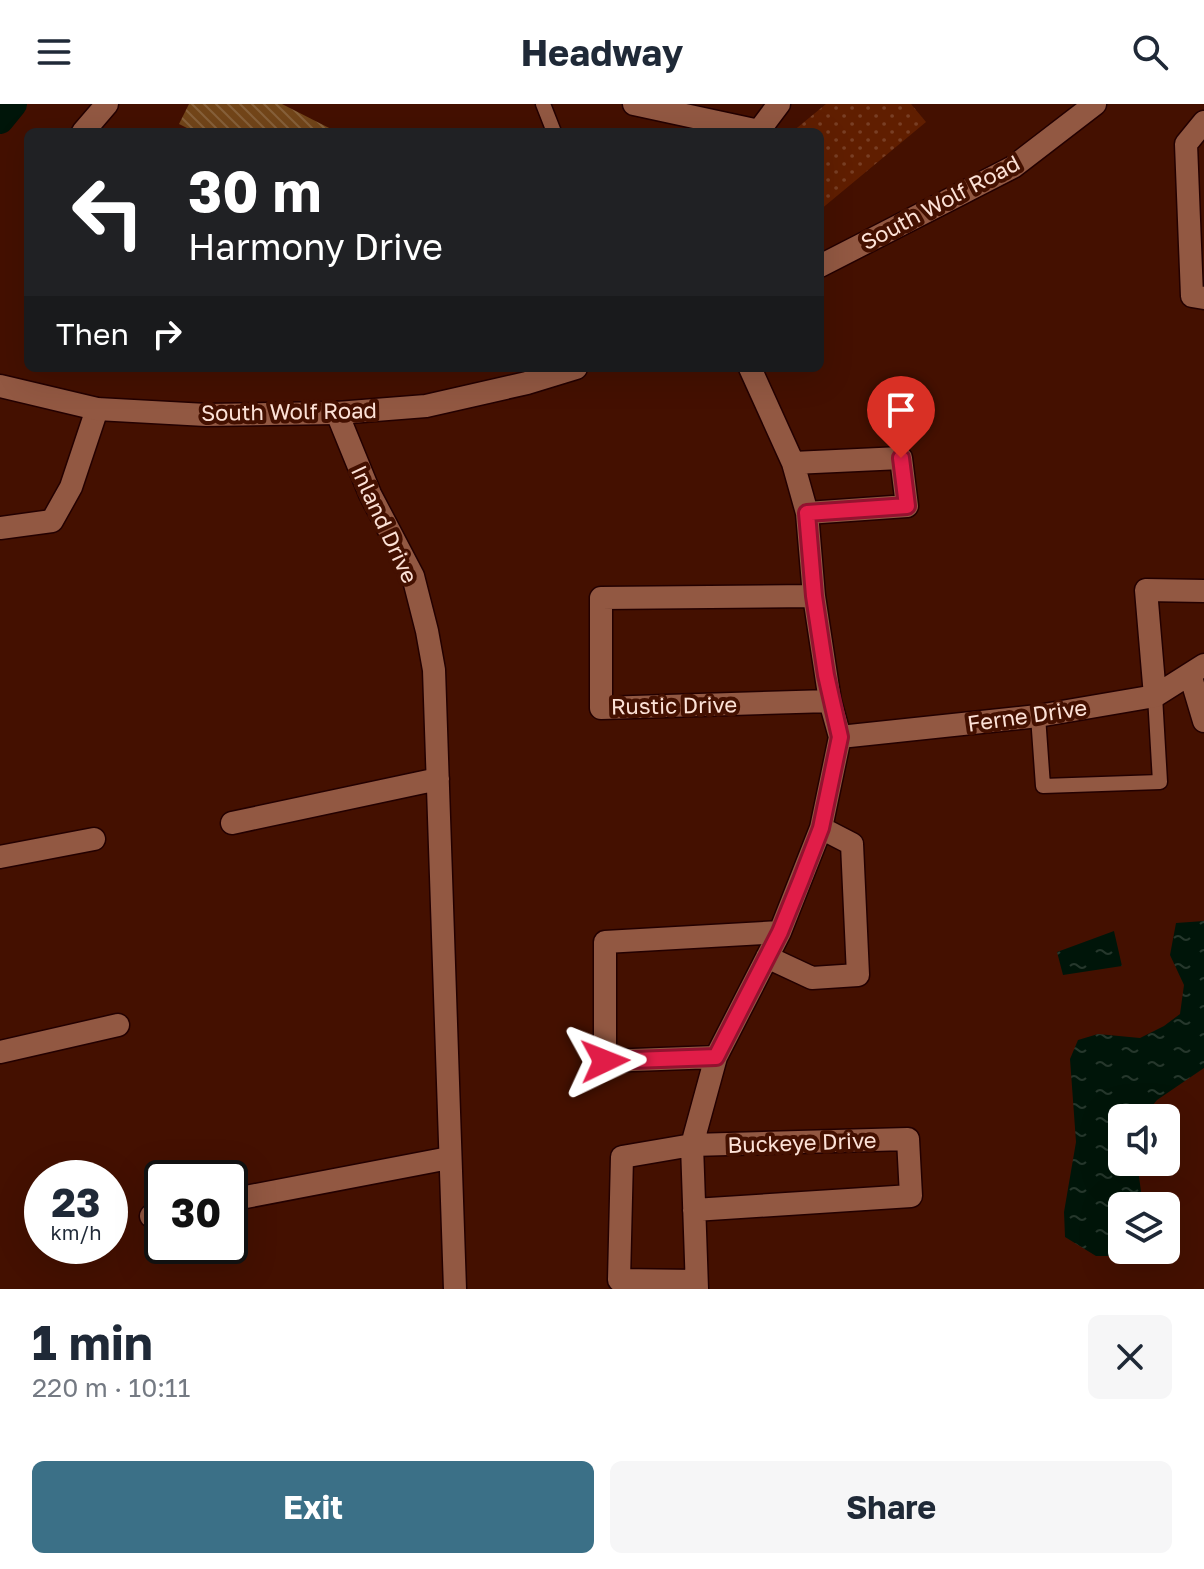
<!DOCTYPE html>
<html lang="en">
<head>
<meta charset="utf-8">
<style>
  :root { --surface:#fff; --page:#f6f6f7; --text:#1f2937; --muted:#747a83; --accent:#3b7087 }
  body { margin:0; font-family:"Golos Text",sans-serif; background:var(--page); color:var(--text); height:100vh; display:flex; flex-direction:column; font-size:30px; white-space:nowrap }
  * { box-sizing:border-box; margin:0 }
  p { font-size:26px; color:var(--muted) }
  .icon { flex:none; width:44px; height:44px; fill:none; stroke:currentColor; stroke-width:2; stroke-linecap:round; stroke-linejoin:round }
  .map { position:relative; height:1185px; overflow:hidden }
  .sheet { display:flex; flex-direction:column; background:var(--surface); flex:1 }
  .sheet>* { flex:none }
  .top-card { position:absolute; left:24px; top:24px; width:800px; height:244px; border-radius:12px; box-shadow:0 8px 32px #0002; background:#202124; color:#fff; overflow:hidden }
  .fabs { position:absolute; left:1108px; top:1000px; display:grid; gap:16px }
  .fabs a { display:grid; place-items:center; width:72px; height:72px; border-radius:12px; background:var(--surface); box-shadow:0 8px 32px #0002; font-size:40px }
  .speed { position:absolute; left:24px; top:1056px; display:flex; gap:16px; font-size:40px; font-weight:700; text-align:center }
  .speed>* { display:grid; place-content:center; width:104px; height:104px; border-radius:50%; background:var(--surface); box-shadow:0 8px 32px #0002; line-height:1 }
  .speed small { font-size:20px; font-weight:400 }
  .speed .limit { border:4px solid #111; border-radius:12px; background:#fff; color:#111 }
  .pin { position:absolute; display:grid; place-items:center; width:68px; height:68px; color:#fff; margin:-82px -34px; border-radius:50% 50% 50% 0; rotate:-45deg; box-shadow:0 0 8px #0007 }
  .pin .icon { rotate:45deg }
  .me { position:absolute; width:88px; margin:-44px; rotate:88deg; stroke-linejoin:round; filter:drop-shadow(0 0 6px #0008) }
  .turn { display:flex; align-items:center; gap:28px; height:168px; padding:0 32px; font-size:36px }
  .turn .icon { width:104px; height:104px; stroke-width:2.5 }
  .turn b { display:block; font-size:56px; line-height:68px }
  .then { display:flex; align-items:center; height:76px; padding:0 32px; background:#0003; gap:16px; font-size:30px }
  .round { display:grid; place-items:center; flex:none; width:84px; height:84px; border-radius:12px; background:var(--page) }
  .head { display:flex; align-items:center; justify-content:space-between; height:136px; padding:0 32px }
  h1 { font-size:48px; font-weight:700; line-height:60px }
  .cta { display:flex; gap:16px; margin-top:auto; padding:16px 32px }
  .cta a { flex:1; height:92px; border-radius:12px; background:var(--accent); color:#fff; font-size:32px; font-weight:700; line-height:92px; text-align:center }
  .cta a+a { background:var(--page); color:var(--text) }
  header { display:flex; justify-content:space-between; align-items:center; height:104px; padding:0 32px; background:var(--surface); font-size:36px; font-weight:700 }
  .map>svg:first-child { display:block }
  .park { fill:url(#park-dots) }
  .water { fill:url(#water-ripples) }
  .lines { fill:none; stroke-linecap:round; stroke-linejoin:round }
  .canal { stroke:#001509; stroke-width:28 }
  .building { fill:url(#building-back-hatch) }
  .service-casing { stroke:#230000; stroke-width:17 }
  .minor-casing { stroke:#230000; stroke-width:25 }
  .secondary-casing { stroke:#230000; stroke-width:25 }
  .service { stroke:#925842; stroke-width:14 }
  .minor { stroke:#925842; stroke-width:22 }
  .secondary { stroke:#925842; stroke-width:22 }
  .route-casing { stroke:#92132f; stroke-width:20 }
  .route { stroke:#e11d48; stroke-width:14 }
  .labels { text-anchor:middle; dominant-baseline:central; stroke-width:8; stroke-linejoin:round; paint-order:stroke }
  .street-label { font-size:22px; fill:#fce1d6; stroke:#441000 }
</style>
</head>
<body>
<header><svg class="icon" aria-label="menu" viewBox="0 0 24 24"><path d="M4 6h16M4 12h16M4 18h16"/></svg>Headway<svg class="icon" aria-label="search" viewBox="0 0 24 24"><circle cx="10" cy="10" r="6"/><path d="M15 15l6 6"/></svg></header>
<div class="map">
<svg width="1204" height="1185" viewBox="0 0 1204 1185">
  <defs>
    <pattern id="park-dots" width="8" height="8" patternUnits="userSpaceOnUse" patternTransform="scale(2)"><rect width="8" height="8" fill="#601e00"/><path d="M2 2h.1M6 6h.1" fill="none" stroke="#783e24" stroke-width="1.8" stroke-linecap="round"/></pattern>
    <pattern id="water-ripples" width="26" height="14" patternUnits="userSpaceOnUse" patternTransform="scale(2)"><rect width="26" height="14" fill="#001509"/><path d="M2 4q2-2 4 0t4 0M15 11q2-2 4 0t4 0" fill="none" stroke="#26372c"/></pattern>
    <pattern id="building-back-hatch" width="6" height="6" patternUnits="userSpaceOnUse" patternTransform="scale(2)"><rect width="6" height="6" fill="#724519"/><path d="M-1 5l2 2M0 0l6 6M5-1l2 2" fill="none" stroke="#87603a"/></pattern>
  </defs>
  <rect width="100%" height="100%" fill="#441000"/>
  <path class="park" d="M826,0H911L926,18L820,106V28H792Z"/>
  <path class="water" d="M1204,817V964L1157,996L1142,1014H1122V1058H1137L1143,1102H1122V1146H1129L1126,1152H1096L1065,1133L1064,1108L1076,1038L1070,955L1078,936L1098,930L1140,934L1164,922L1180,910L1184,881L1170,851L1176,819Z
    M1114,827L1122,862L1063,871L1057,848Z"/>
  <g class="lines">
    <path class="canal" d="M0,16L13,0"/>
  </g>
  <path class="building" d="M189,0H282L337,28H195L179,20Z"/>
  <g class="lines">
    <defs>
      <path id="service" d="M543,0L554,28
        M1038,612L1043,682L1160,678L1155,592"/>
      <path id="minor" d="M634,0L759,27
        M1204,18L1186,40L1192,192L1204,194
        M83,28L107,0
        M758,28L779,0
        M337,309L370,390L413,472L427,527L434,566L455,1185
        M793,359L901,354L907,402L807,409
        M0,424L52,417L71,383L97,305
        M814,492L601,494V604L830,597
        M1190,570L1204,617
        M1155,592L1146,486L1204,487
        M840,633L1038,612L1155,592L1204,561
        M232,719L438,675
        M0,753L94,735
        M767,853L812,874L858,871L852,740L821,724
        M0,948L118,921
        M716,953L605,957V838L780,828
        M230,1096L449,1054
        M694,1106L911,1092L908,1035L692,1041L622,1053L619,1176L696,1177
        M151,1112L162,1110
        M697,1185L692,1041L716,953L780,828L821,724L840,633L830,597L814,492L807,409L793,359L750,264"/>
      <path id="secondary" d="M820,162L1013,63L1095,0
        M0,282L97,305L206,311L337,309L426,302L527,279L576,264"/>
    </defs>
    <use href="#service" class="service-casing"/>
    <use href="#minor" class="minor-casing"/>
    <use href="#secondary" class="secondary-casing"/>
    <use href="#service" class="service"/>
    <use href="#minor" class="minor"/>
    <use href="#secondary" class="secondary"/>
  </g>
  <g class="lines">
    <defs>
      <path id="route" d="M605,957L716,953L780,828L801,776L821,724L840,633L826,571L814,492L807,409L907,402L901,354"/>
    </defs>
    <use href="#route" class="route-casing"/>
    <use href="#route" class="route"/>
  </g>
  <g class="labels">
    <g class="street-label">
      <text transform="translate(940 98) rotate(-28)">South Wolf Road</text>
      <text transform="translate(289 307) rotate(-1)">South Wolf Road</text>
      <text transform="translate(385 420) rotate(65)">Inland Drive</text>
      <text transform="translate(674 601) rotate(-1)">Rustic Drive</text>
      <text transform="translate(1027 611) rotate(-8)">Ferne Drive</text>
      <text transform="translate(802 1038) rotate(-2)">Buckeye Drive</text>
    </g>
  </g>
</svg>
<div class="fabs">
<a><svg class="icon" aria-label="sound" viewBox="0 0 24 24"><path d="M4 9h4l5-4v14l-5-4H4zM17 9q2 3 0 6"/></svg></a>
<a><svg class="icon" aria-label="layers" viewBox="0 0 24 24"><path d="M12 4l9 5-9 5-9-5zM3 14l9 5 9-5"/></svg></a>
</div>
<div class="speed"><div>23<small>km/h</small></div><div class="limit">30</div></div>
<div class="pin" style="left:901px;top:354px;background:#d93025"><svg class="icon" aria-label="arrive" viewBox="0 0 24 24"><path d="M6 21V4h12l-3 4 3 4H6"/></svg></div>
<svg class="me" style="left:605px;top:957px" viewBox="-20 -20 40 40"><path d="M0-17L14 15 0 8-14 15z" fill="#e11d48" stroke="#fff" stroke-width="4"/></svg>
<div class="top-card">
<div class="turn"><svg class="icon" aria-label="left" viewBox="0 0 24 24"><path d="M17 20v-9H6M10 6l-5 5 5 5"/></svg><div><b>30 m</b>Harmony Drive</div></div>
<div class="then">Then<svg class="icon" aria-label="right" viewBox="0 0 24 24"><path d="M7 20v-9h11M14 6l5 5-5 5"/></svg></div>
</div>
</div>
<section class="sheet">
<div class="head"><div><h1>1 min</h1><p>220 m · 10:11</p></div><a class="round"><svg class="icon" aria-label="close" viewBox="0 0 24 24"><path d="M6 6l12 12M18 6L6 18"/></svg></a></div>
<div class="cta"><a>Exit</a><a>Share</a></div>
</section>
</body>
</html>
